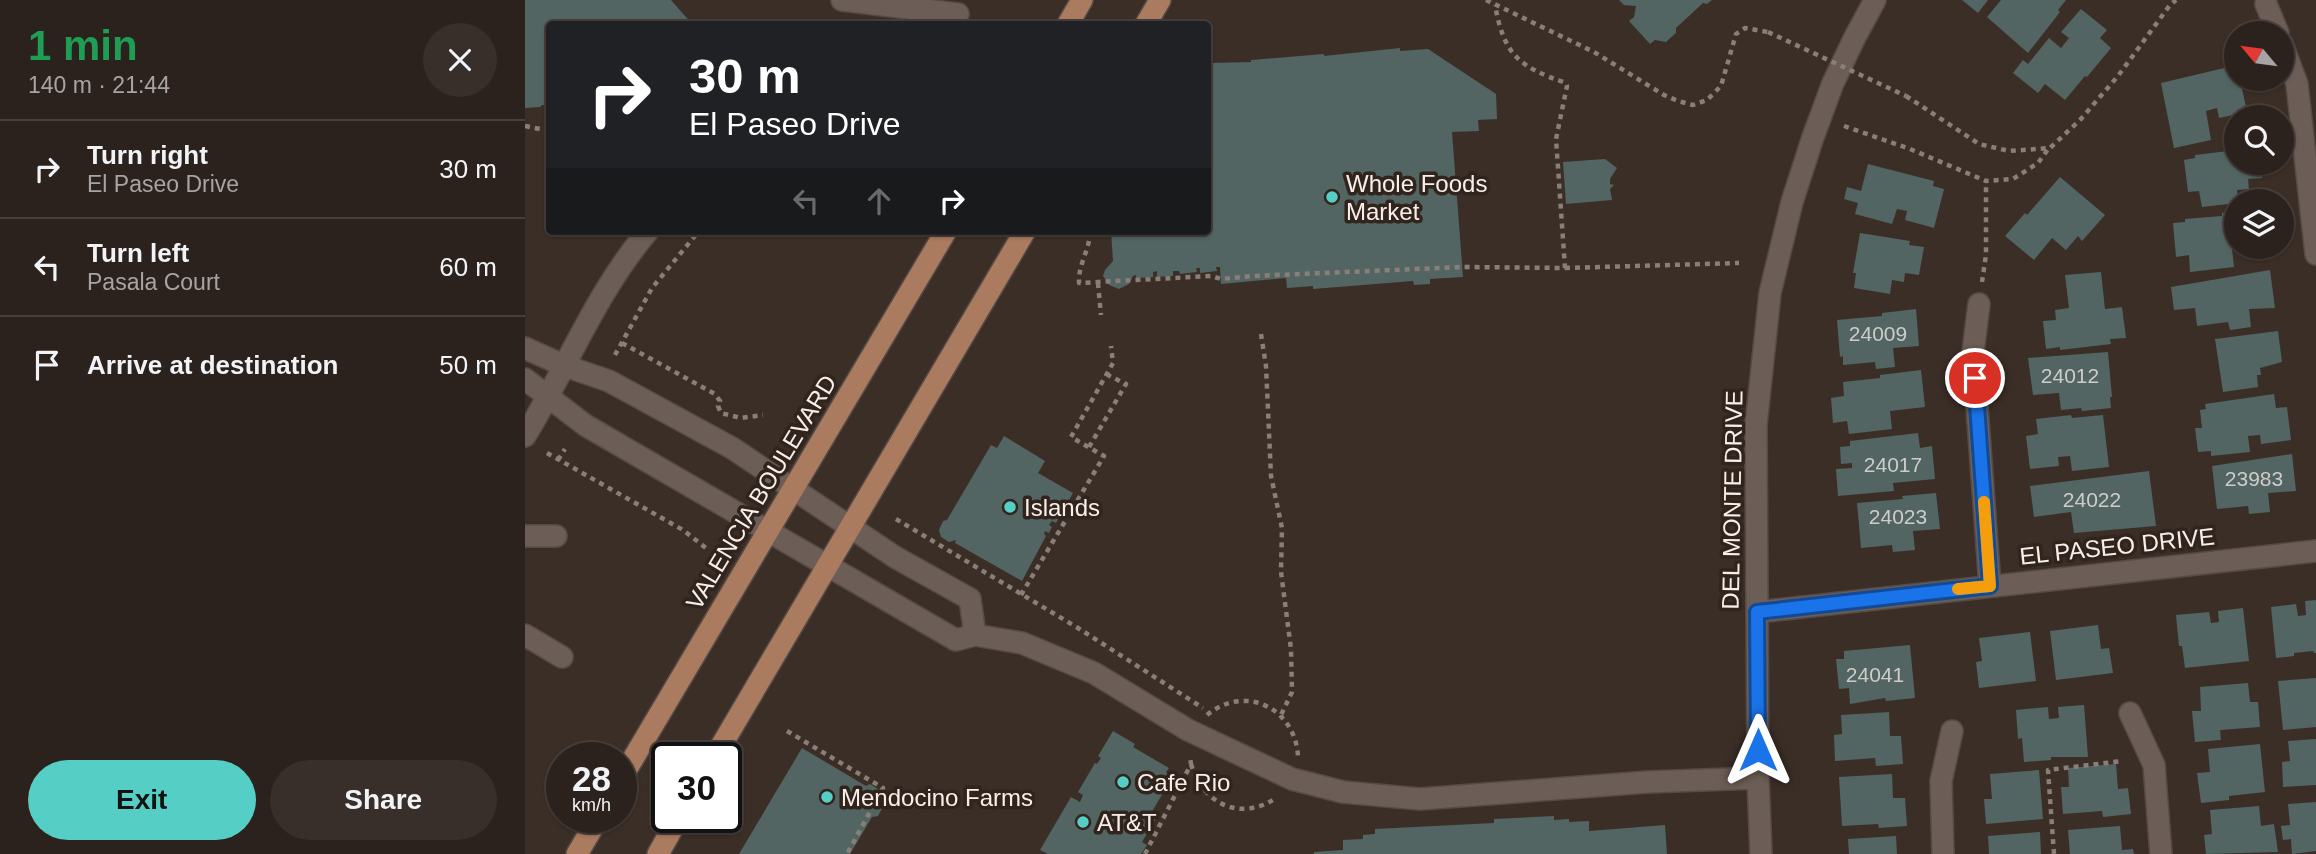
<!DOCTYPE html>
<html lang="en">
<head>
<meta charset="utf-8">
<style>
  :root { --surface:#2c221d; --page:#382f2a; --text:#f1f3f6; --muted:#a6a4a4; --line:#483f3b; --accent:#55cec6 }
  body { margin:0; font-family:Arial,sans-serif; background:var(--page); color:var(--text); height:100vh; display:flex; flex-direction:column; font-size:26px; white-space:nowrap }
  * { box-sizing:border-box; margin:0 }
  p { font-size:23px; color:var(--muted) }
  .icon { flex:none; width:38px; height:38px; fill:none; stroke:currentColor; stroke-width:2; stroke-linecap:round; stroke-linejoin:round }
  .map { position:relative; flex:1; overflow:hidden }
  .drawer { display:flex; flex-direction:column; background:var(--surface); width:525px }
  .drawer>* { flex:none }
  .hud { position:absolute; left:21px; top:21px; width:665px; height:214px; border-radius:7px; box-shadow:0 2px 5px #0004,0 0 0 2px var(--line); background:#202124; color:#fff; overflow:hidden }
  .needle { width:46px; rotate:299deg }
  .tools { position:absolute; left:1699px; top:21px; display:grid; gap:14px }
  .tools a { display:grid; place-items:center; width:70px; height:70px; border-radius:50%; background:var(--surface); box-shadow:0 2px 5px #0004,0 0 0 2px var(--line); font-size:35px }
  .speed { position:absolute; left:21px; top:742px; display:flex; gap:14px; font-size:35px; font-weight:700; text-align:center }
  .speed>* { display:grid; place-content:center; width:91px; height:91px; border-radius:50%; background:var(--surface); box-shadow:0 2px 5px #0004,0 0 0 2px var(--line); line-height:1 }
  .speed small { font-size:18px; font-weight:400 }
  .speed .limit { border:4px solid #111; border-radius:10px; background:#fff; color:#111 }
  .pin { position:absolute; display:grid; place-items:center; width:60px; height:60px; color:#fff; margin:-30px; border:4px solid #fff; border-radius:50%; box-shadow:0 2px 7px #0007 }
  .me { position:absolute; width:77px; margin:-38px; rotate:0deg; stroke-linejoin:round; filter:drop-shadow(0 0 5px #0008) }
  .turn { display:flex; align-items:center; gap:24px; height:147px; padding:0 28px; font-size:32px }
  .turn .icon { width:91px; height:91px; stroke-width:2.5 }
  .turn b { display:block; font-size:49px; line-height:60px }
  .lanes { display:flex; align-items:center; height:66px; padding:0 28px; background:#0003; justify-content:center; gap:35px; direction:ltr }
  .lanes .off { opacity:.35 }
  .round { display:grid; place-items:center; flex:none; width:74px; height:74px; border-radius:37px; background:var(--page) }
  .summary { display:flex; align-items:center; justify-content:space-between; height:119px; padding:0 28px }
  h1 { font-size:42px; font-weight:700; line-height:52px; color:#1e9e55 }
  .button { display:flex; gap:14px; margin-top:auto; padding:14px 28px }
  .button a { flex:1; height:80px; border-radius:42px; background:var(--accent); color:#111; font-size:28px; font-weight:700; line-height:80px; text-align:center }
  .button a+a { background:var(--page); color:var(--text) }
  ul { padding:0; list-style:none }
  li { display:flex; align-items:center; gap:21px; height:98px; padding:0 28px; border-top:2px solid var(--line) }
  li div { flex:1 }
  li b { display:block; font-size:26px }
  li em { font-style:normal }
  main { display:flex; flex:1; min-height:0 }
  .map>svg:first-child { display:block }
  .building { fill:#526563 }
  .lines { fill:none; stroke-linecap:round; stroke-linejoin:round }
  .minor-casing { stroke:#554a45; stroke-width:24 }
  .major-casing { stroke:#554a45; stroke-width:24 }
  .path { stroke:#8a7e79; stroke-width:4.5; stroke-dasharray:5 5; stroke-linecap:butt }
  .minor { stroke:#6c5e56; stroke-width:21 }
  .major { stroke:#ab7b60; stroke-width:21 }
  .path-bridge { stroke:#8a7e79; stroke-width:4.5; stroke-dasharray:5 5; stroke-linecap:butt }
  .route-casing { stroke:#114b97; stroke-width:18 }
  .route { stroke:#1a73e8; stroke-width:12 }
  .slow { stroke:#f59e0b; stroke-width:12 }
  .poi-dot { fill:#55cec6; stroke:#31241d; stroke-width:2.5 }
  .labels { text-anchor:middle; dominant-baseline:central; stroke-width:7; stroke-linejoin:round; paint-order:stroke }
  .number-label { font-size:21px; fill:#ceccc9 }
  .poi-label { font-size:24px; fill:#f8efeb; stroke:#31241d; text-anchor:start }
  .street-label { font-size:24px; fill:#f8efeb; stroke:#31241d }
</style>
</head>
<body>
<main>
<section class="drawer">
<div class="summary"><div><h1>1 min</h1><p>140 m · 21:44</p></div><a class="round"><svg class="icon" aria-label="close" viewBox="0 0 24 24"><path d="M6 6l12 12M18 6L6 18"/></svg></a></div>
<ul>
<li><svg class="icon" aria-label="right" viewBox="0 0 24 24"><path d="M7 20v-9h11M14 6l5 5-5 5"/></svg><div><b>Turn right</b><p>El Paseo Drive</p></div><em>30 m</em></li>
<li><svg class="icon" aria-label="left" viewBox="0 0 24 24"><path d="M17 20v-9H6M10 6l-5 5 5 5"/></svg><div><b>Turn left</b><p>Pasala Court</p></div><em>60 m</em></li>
<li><svg class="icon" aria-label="arrive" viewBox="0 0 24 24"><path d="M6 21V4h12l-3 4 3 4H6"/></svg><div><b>Arrive at destination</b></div><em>50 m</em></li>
</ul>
<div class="button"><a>Exit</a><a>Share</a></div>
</section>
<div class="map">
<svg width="1791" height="854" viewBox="0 0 1791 854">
  <rect width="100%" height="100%" fill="#3b2e27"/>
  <path class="building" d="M0,0H146L167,24H24V106L17,105L15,107L0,108Z
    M1094,0H1187L1182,4L1178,3L1151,28V33L1141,42L1130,40L1125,44L1104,21L1109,17L1111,6L1099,5Z
    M1437,0H1463L1453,13Z
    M1476,0H1541L1533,10L1535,12L1503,53L1462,17Z
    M1556,9L1582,30L1575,38L1586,48L1562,77L1560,76L1540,100L1520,84L1513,93L1488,73L1498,60L1503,64L1524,38L1536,48L1544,38L1536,32Z
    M875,48V51L903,49L971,94L972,119L953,120L954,131L927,132L938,277L905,279V284L889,285L888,281L788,289V286L762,288L761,278L696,284L695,267H691L692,271L675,273V268H671L672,272L655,274L654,271H648V276L632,277V271L628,272V277L611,278V275L608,276L604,284L594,289L584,285L578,276L580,270L588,261L586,231H682V162H686L682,123V63L726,62V60L799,54V56Z
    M1712,65V79H1715L1722,112L1694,118L1692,108L1681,111L1686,140L1649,148L1636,83Z
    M1712,150V163H1736L1737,178L1723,179L1724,189L1712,190L1713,201L1712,203L1677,207L1674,191L1663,192L1659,160L1670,158V155Z
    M1080,159L1092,168L1085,179V184L1089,185L1085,189L1087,200L1041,204L1038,162Z
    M1343,164L1409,181L1408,186L1419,189L1409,228L1380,220L1382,211L1372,209L1367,224L1330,214L1333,203L1319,199L1322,187L1336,191Z
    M1535,177L1580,215L1557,241L1553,236L1541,250L1527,238L1509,260L1480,236L1500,213L1502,215Z
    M1712,211V248L1707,249L1709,267L1665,272L1664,255L1651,257L1648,223L1660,222V219L1697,216V213Z
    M1335,233L1385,241L1384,245L1399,247L1394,275L1380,273L1379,282L1367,280L1365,294L1329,288L1331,273H1328Z
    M1745,270L1750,308L1724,309L1726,327L1705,330L1703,322L1672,326L1670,308L1649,310L1646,287Z
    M1576,272L1580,309L1597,307L1601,338L1585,339L1586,344L1535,350V347L1521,349L1518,321L1531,320L1530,310L1544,308L1540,275Z
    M1391,309L1394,346L1368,348L1370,367L1351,369L1350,362L1318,365V356L1315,357L1312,320L1357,316V313Z
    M1753,331L1757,362L1735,368L1736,375H1732L1733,387L1698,392L1690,339Z
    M1583,352L1587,397H1585L1586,408L1557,411L1556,408L1536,410L1534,393L1508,395L1503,358Z
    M1396,370L1400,407L1365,411L1367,429L1324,434L1322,421L1308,423L1306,398L1319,396L1318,382L1355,378V375Z
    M1749,394L1751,408L1762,407L1766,440L1736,444L1735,435L1723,436L1725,452L1686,456V451L1673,452L1670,428H1677L1675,410L1681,409L1680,404Z
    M1546,415L1547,418L1578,415L1584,467L1547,471L1545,456L1533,457L1534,466L1505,469L1501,436L1513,434L1511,419Z
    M1393,433L1395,448L1407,446L1410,479L1368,483L1369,491L1313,496L1311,469L1327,468V463L1316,464L1315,447L1325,446V441Z
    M479,436L520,461L513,473L548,493L531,523L527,521L524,525L527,527L524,533L520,531L519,534L521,536L497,581L430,543L431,540L424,542L416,537L414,530L418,521L422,520L466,445L472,448Z
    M1767,454L1771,491L1743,493L1745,512L1724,514L1723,506L1692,509L1687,466Z
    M1624,471L1631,526L1549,533L1546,512L1509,517L1505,486Z
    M1411,493L1415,529L1388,531L1390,550L1368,552L1367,545L1336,548L1332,503L1378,499L1377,496Z
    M1791,600V653H1789L1788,651L1769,653V656L1751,658L1746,607L1771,604L1773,616L1781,615L1780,601Z
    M1718,608L1724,661L1660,668L1657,646H1654L1651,615L1684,612L1686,623L1694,622L1693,611Z
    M1573,625L1576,649L1584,648L1588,673L1531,680L1525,631Z
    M1505,632L1511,681L1454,688L1451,662L1457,661L1454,638Z
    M1385,645L1390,698L1361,701L1360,698L1325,704L1324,688L1314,689L1311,659H1319V651Z
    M1791,678V727L1758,730L1753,681Z
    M1723,683L1725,702H1733L1735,727L1695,730L1696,740L1670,742L1667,711H1676L1675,687Z
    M1559,705L1563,757H1526V760L1499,762L1497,738L1493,739L1491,710L1523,707L1524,719L1534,718L1533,707Z
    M1364,712L1365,736H1376L1378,764L1351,766L1350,758L1310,761L1309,735L1317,734L1316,715Z
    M588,731L610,744L608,747L644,768L641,772L643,774L633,790L638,793L625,815L631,818L617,842L622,845L616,854H523L515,850L546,797L555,802L558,795L553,792L570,763L572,764L576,758L573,756Z
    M1791,739V785L1758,787L1757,762L1765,761L1763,741Z
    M1735,744L1740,792L1704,796V800L1676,803L1672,773L1685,772L1683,749Z
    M277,748L341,786L345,784L356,791L360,803L353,816L347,817L325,854H214Z
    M1591,764L1593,789L1603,788L1606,814L1578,817L1577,811L1538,814L1536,787H1544L1543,768Z
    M1514,770L1518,819L1461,824L1459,799H1467L1465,774Z
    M1367,774L1368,798H1380L1382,826L1354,828L1353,824L1317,826L1314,777Z
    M1791,802V851L1767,854L1766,839L1758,840L1756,826L1765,825L1763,804Z
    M1734,806L1736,826L1749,824L1753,852L1681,854L1679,835L1687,834L1685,810Z
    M1029,816V820L1044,819V822L1064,821V831L1140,825L1142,854H789V852L818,850V840L838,839V835L850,834V829L969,823V819Z
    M1595,826L1597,850L1608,849L1609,854H1545L1543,830Z
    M1515,832L1516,854H1464L1463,836Z
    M1371,836L1372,854H1324L1323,839Z"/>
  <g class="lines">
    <defs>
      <path id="minor" d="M317,0L433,14
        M1741,4L1753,33
        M1757,44L1772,84L1791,254
        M1454,304L1448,352L1465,586
        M0,348L40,366L84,381L207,448L370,557L445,599L450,635
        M0,379L60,425L431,640L450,635L497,643L569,673L663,730L767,779L818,792L895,799L1123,782L1233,778
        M0,436C42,368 71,292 123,231
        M0,536H31
        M1232,612L1791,551
        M0,635L37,657
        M1605,713L1629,765L1636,854
        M1236,854L1233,778L1231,425L1245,293L1267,202L1288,137L1308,83L1330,37L1350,0
        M1418,854L1416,781L1427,731"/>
      <path id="major" d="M543,24L557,0
        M621,24L635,0
        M189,758L500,231
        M96,779L421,231
        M52,854L74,817
        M133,854L154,817"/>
    </defs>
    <use href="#minor" class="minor-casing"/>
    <use href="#major" class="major-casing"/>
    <path class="path" d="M961,0L1069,52L1139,95L1153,101L1168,105L1182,100L1196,86L1211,34L1220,28L1243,32
      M1381,96L1454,144L1484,151L1525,148L1555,120L1593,76L1645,5L1651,0
      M0,126L24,131
      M1319,126L1385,149L1461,181L1488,179L1513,163L1524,148
      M565,231C565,250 553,264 554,283L686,276L696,279L728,276L938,267L1040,268L1031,139L1042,86L1041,83C994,67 979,55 970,5
      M1040,268L1214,263
      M1457,282L1461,255V181
      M573,283L576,315
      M736,334L741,366L746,476L757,528L756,572L766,649L767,692L756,715
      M97,343L190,394L195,401L193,406L196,413L216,418L238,415
      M90,355L127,288L174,231
      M564,447L601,384L583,375
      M22,453L158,530L181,548
      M33,460L40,449
      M371,519L553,628L678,708
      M496,595L579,456L546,437L588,363L586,346
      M682,715C721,683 771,709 773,757
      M262,731L358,788L322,854
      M666,764C678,804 715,822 751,798
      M620,854L666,764L665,757
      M1529,854L1523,770L1597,761"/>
    <use href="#minor" class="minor"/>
    <use href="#major" class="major"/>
    <path class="path-bridge" d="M1243,32L1381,96"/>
  </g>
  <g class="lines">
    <defs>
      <path id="route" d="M1233,750L1232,612L1465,586L1450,378"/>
    </defs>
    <use href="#route" class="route-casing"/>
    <use href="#route" class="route"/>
    <path class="slow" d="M1433,589L1465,586L1459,502"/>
  </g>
  <g class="poi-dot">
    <circle cx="807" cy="197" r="7"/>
    <circle cx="485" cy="507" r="7"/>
    <circle cx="598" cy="782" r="7"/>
    <circle cx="302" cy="797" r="7"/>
    <circle cx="558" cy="822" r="7"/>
  </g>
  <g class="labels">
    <g class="number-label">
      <text x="1353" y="333">24009</text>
      <text x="1545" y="375">24012</text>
      <text x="1368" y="464">24017</text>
      <text x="1729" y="478">23983</text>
      <text x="1567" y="499">24022</text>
      <text x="1373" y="516">24023</text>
      <text x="1350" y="674">24041</text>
    </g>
    <g class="poi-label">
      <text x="821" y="183">Whole Foods<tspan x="821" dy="28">Market</tspan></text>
      <text x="499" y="507">Islands</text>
      <text x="612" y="782">Cafe Rio</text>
      <text x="316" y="797">Mendocino Farms</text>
      <text x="572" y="822">AT&amp;T</text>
    </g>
    <g class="street-label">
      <text transform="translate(236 492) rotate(-59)">VALENCIA BOULEVARD</text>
      <text transform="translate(1207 500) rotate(-89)">DEL MONTE DRIVE</text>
      <text transform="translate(1592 546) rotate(-6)">EL PASEO DRIVE</text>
    </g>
  </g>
</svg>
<div class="tools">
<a><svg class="needle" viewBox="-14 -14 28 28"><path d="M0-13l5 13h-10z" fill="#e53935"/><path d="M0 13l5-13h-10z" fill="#a6a4a4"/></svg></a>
<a><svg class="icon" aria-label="search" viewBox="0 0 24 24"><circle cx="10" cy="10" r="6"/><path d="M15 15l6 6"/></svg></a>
<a><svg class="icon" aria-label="layers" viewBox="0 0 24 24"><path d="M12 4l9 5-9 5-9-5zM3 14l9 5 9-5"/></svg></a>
</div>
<div class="speed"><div>28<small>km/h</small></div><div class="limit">30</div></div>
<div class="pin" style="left:1450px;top:378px;background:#d93025"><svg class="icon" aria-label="arrive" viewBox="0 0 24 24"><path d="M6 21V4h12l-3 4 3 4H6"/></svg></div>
<svg class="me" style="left:1233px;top:750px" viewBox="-20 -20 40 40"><path d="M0-17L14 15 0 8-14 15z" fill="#1a73e8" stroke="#fff" stroke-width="4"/></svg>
<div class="hud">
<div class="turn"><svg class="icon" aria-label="right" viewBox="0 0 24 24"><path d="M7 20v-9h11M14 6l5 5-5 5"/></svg><div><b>30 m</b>El Paseo Drive</div></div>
<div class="lanes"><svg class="icon off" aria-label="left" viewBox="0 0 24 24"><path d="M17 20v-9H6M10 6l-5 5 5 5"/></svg><svg class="icon off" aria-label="ahead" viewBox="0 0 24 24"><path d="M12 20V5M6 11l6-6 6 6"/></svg><svg class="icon" aria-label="right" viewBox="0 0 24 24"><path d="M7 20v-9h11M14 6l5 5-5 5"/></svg></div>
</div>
</div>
</main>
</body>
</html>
